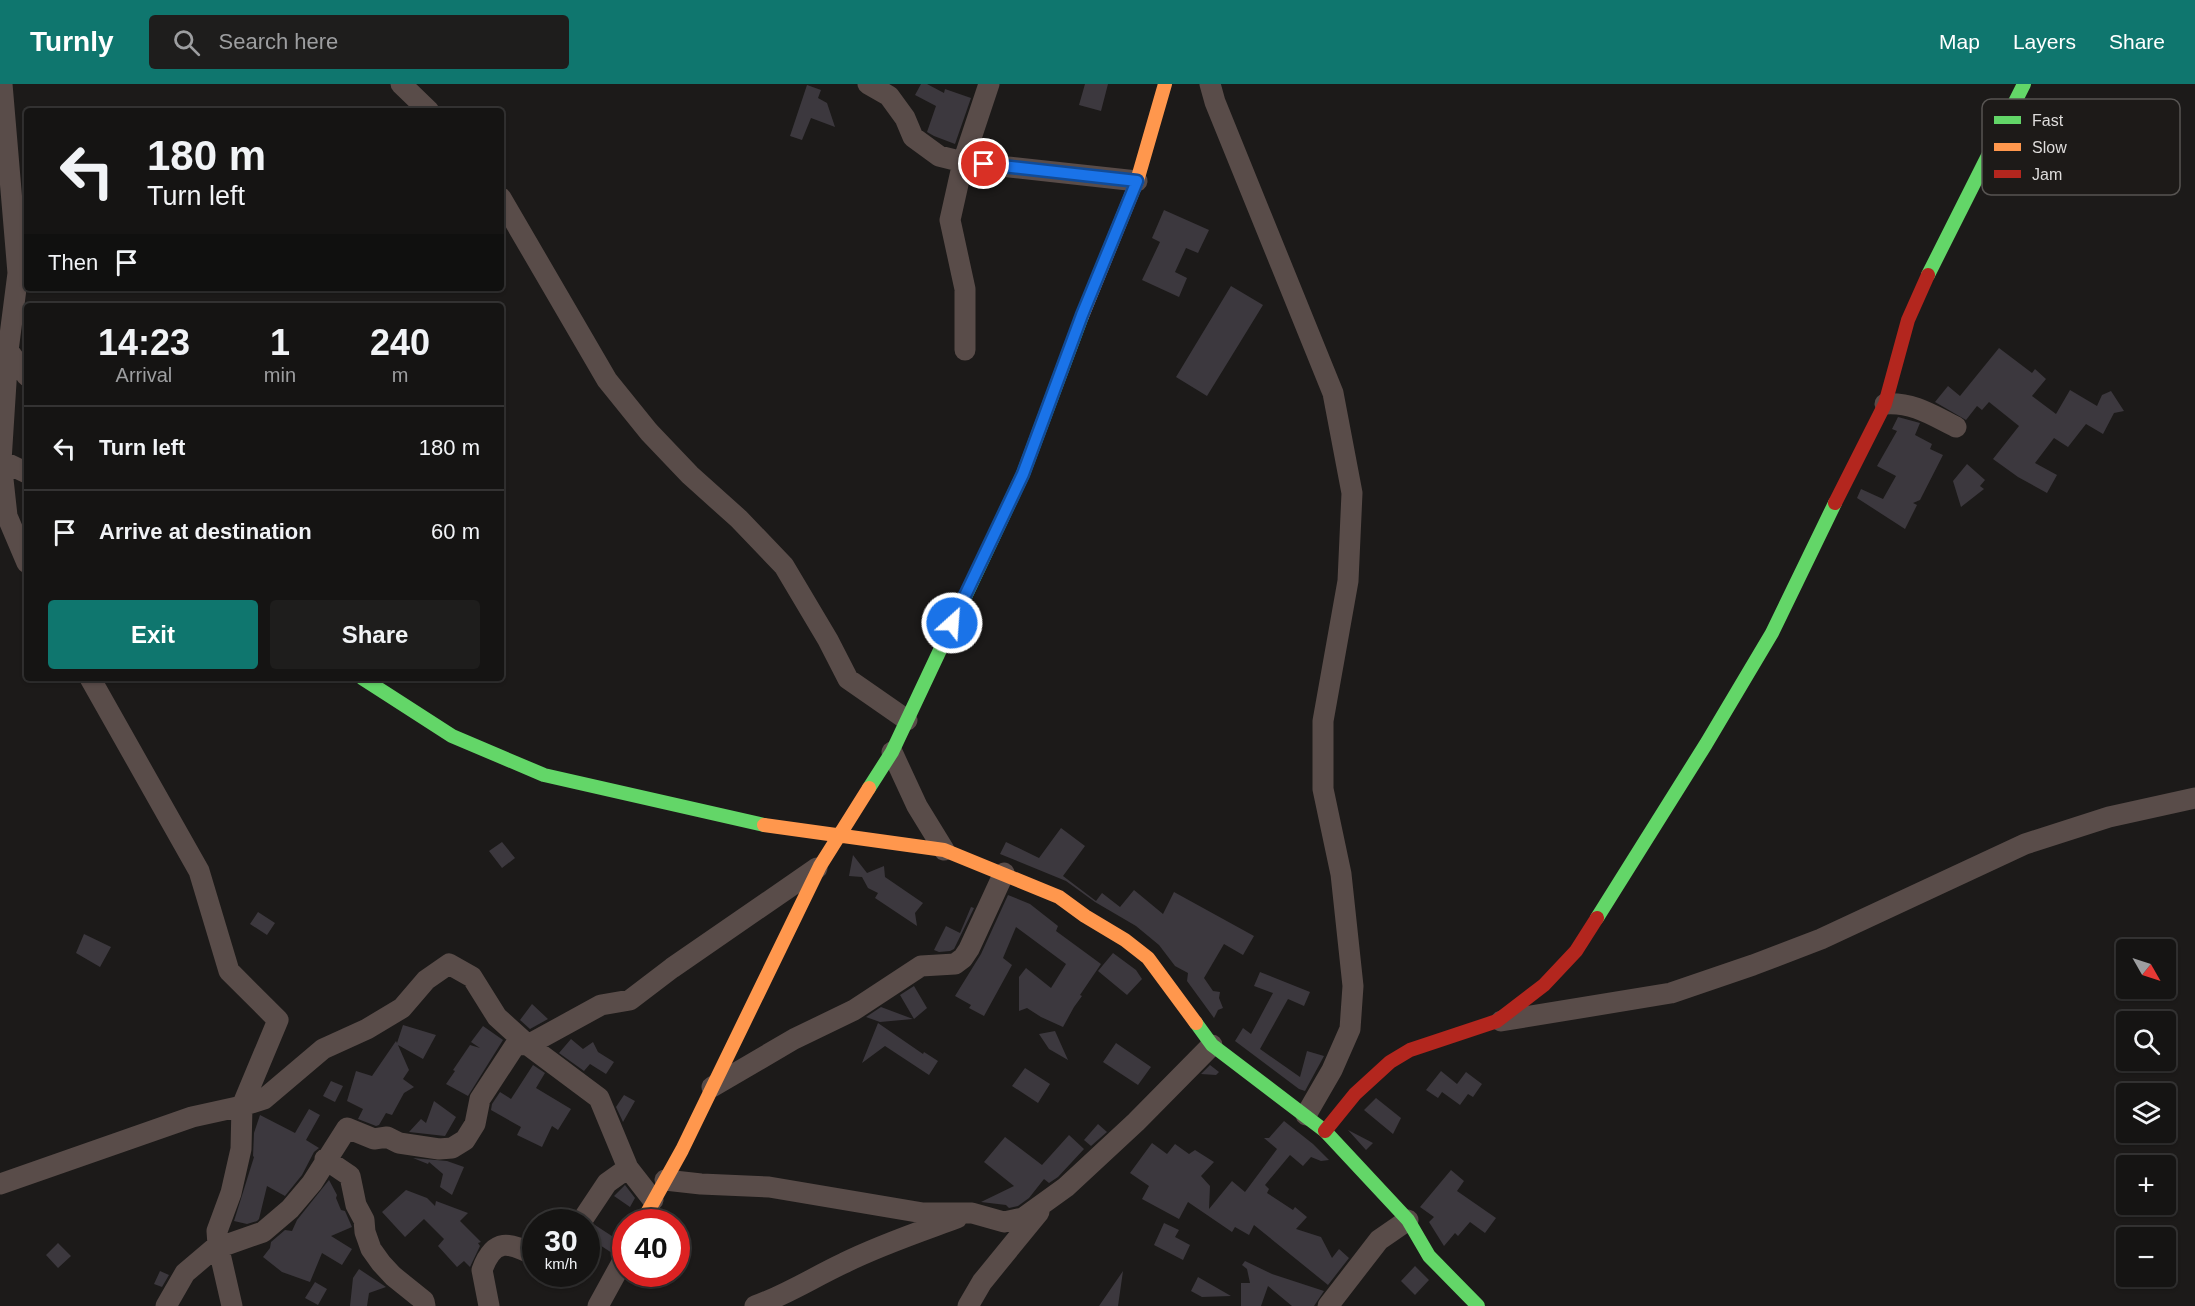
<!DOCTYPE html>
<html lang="en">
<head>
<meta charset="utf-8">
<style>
  :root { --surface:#151413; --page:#1e1d1c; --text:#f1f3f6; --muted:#9d9ea0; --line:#343333; --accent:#0f766e }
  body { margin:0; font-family:Arial,sans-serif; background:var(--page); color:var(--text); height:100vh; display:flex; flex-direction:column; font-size:22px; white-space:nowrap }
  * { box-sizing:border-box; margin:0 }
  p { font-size:20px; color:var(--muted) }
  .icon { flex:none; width:33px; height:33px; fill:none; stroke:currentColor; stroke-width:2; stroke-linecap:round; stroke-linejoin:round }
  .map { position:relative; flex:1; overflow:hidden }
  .side { position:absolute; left:24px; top:219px; width:480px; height:378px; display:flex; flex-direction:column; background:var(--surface); border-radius:6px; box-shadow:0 2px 4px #0004,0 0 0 2px var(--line) }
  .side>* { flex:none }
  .top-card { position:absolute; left:24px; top:24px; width:480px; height:183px; border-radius:6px; box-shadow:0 2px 4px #0004,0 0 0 2px var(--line); background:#151413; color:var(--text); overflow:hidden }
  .needle { width:39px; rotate:129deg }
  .tools { position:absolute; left:2116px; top:855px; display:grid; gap:12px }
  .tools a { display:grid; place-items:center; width:60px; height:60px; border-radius:6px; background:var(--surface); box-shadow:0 2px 4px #0004,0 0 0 2px var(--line); font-size:30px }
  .speed { position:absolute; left:522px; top:1125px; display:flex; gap:12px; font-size:30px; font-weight:700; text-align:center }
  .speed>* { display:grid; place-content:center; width:78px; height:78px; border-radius:50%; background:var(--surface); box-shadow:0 2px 4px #0004,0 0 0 2px var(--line); line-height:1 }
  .speed small { font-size:15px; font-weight:400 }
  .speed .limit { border:9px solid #d22; background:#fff; color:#111 }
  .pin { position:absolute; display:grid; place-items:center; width:51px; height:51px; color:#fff; margin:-26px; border:3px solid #fff; border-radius:50%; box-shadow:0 2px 6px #0007 }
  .me { position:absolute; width:66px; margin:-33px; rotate:26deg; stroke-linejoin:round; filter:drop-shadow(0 0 4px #0008) }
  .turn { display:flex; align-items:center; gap:21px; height:126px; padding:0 24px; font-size:27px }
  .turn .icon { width:78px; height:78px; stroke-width:2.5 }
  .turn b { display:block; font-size:42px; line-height:51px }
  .then { display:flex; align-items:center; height:57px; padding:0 24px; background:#0003; gap:12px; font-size:22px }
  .eta { display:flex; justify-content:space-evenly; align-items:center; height:102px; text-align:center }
  .eta b { font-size:36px; font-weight:600; line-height:42px }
  .button { display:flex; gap:12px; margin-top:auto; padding:12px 24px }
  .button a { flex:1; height:69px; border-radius:6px; background:var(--accent); color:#fff; font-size:24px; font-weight:600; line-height:69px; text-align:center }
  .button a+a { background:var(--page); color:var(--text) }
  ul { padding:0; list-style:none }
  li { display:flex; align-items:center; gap:18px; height:84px; padding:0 24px; border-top:2px solid var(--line) }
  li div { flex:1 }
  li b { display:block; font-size:22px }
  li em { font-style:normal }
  header { display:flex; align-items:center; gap:36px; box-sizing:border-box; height:84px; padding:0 30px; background:var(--accent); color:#fff }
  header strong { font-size:28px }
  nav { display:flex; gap:33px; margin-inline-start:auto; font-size:21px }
  .search { width:420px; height:54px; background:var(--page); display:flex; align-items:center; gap:15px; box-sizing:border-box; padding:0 21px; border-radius:6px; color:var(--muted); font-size:22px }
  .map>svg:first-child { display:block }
  .building { fill:#3c383e }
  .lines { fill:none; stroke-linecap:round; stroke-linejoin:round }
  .street { stroke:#594c49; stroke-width:21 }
  .fast { stroke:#63d668; stroke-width:14 }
  .slow { stroke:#ff974d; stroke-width:14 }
  .jam { stroke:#b3261e; stroke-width:14 }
  .route-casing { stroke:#114b97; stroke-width:15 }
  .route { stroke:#1a73e8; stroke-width:10 }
  .key { fill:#1d1a18; stroke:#575452; stroke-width:1.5 }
  .key-label { font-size:16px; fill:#dedcdb }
</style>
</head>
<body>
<header>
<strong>Turnly</strong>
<div class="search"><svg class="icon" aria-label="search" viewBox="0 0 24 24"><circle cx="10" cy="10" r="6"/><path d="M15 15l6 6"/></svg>Search here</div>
<nav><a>Map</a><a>Layers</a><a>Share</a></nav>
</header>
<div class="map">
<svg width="2195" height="1222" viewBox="0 0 2195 1222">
  <rect width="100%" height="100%" fill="#1c1a19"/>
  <path class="building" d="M921,0H927L944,9L945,5L971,14L955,60L934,52L927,48L936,22L915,11Z
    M1085,0H1108L1101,27L1079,21Z
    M807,1L821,6L818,14L827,19L835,43L811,34L802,56L790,52Z
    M1164,126L1209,146L1198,169L1186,164L1175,188L1187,194L1179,213L1142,196L1160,158L1152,154Z
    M1231,202L1263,221L1207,312L1176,293Z
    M1999,264L2032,289L2035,285L2046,295L2032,312L2056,330L2070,306L2097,322L2102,311L2111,307L2124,327L2114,329L2103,350L2086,340L2068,363L2054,354L2035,379L2057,391L2047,409L2018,393L1993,375L2019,342L1989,318L1982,326L1977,322L1966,336L1935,318L1948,302L1960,312Z
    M1898,333L1920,339L1915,351L1932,360L1930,365L1943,371L1920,416L1913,419L1917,421L1905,445L1857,414L1861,405L1883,415L1896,392L1877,382L1897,347L1892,345Z
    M1967,380L1985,396L1980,402L1984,405L1961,423L1953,397Z
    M1061,744L1085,762L1063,792L1096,817L1102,809L1120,823L1134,806L1163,830L1174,808L1254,852L1243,871L1224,860L1204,894L1213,907L1220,908L1219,914L1223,924L1218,926L1214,934L1187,897L1188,889L1175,882L1159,861L1136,842L1095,818L1066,797L1000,770L1006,758L1039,774Z
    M502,758L515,774L502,784L489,767Z
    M853,771L867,789L884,782L885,793L923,819L915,829L917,842L875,814L878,809L868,804L862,793L849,792Z
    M1008,811L1030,820L1058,842L1056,847L1101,880L1080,911L1082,912L1074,923L1063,943L1041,933L1027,924L1019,927V893L1026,884L1051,904L1066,880L1016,843L1003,874L1012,881L984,932L969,924L971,921L955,912L981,870Z
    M971,823L974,824L954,865L950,867L939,868L934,866L946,842L960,849Z
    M258,828L275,839L267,851L250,840Z
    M84,850L111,863L100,883L76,869Z
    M1113,869L1136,886L1142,895L1127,911L1098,887Z
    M1260,888L1310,908L1304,922L1288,915L1260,965L1300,993L1307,967L1324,972L1305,1007L1299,1005L1235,957L1243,944L1251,950L1273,909L1254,902Z
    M914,902L927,924L914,935L900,911Z
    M532,920L548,935L530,945L520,936Z
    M881,923L913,935L880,938L866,933Z
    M878,939L923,970L924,968L938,977L929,991L885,962L862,979Z
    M403,941L436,951L423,975L398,961L409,986L403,995L414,1003L404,1009L392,1031L386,1029L379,1041L376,1042L358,1035L363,1025L347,1017L356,987L372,992L396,957L397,959Z
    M483,942L503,956L468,1012L446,1000L455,987L453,986L470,961L480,964L471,958Z
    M1055,947L1068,976L1049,965L1039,950Z
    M571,955L583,965L593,958L598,968L614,978L606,990L590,980L584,987L559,969Z
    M1116,959L1151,983L1138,1001L1103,978Z
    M533,981L545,989L536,1004L571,1025L558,1046L552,1042L542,1063L517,1051L521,1043L491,1026L492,1020L500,1008L511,1015Z
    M1210,981L1219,988L1216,991L1201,990Z
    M1025,984L1050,1000L1038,1019L1012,1002Z
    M1441,987L1457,1000L1466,988L1482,1000L1473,1013L1468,1010L1460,1021L1442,1008L1438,1014L1426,1006Z
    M331,997L343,1002L335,1018L323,1012Z
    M624,1011L635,1017L623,1038L616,1023Z
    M1376,1014L1401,1034L1393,1050L1364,1026Z
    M434,1017L456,1033L445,1052L409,1048L421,1035L426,1039Z
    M309,1025L320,1031L306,1056L319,1064L314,1068L302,1091L285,1112L267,1102L259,1135L257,1137L247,1140L234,1137L254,1073L253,1072L254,1049L260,1031L295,1049Z
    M1284,1037L1313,1060L1329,1076L1321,1077L1311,1073L1303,1082L1290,1071L1265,1101L1269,1105L1267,1109L1293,1126L1295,1123L1307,1133L1296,1145L1321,1153L1332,1174L1339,1165L1349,1174L1328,1201L1254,1141L1249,1151L1235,1143L1232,1148L1188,1118L1179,1135L1142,1115L1149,1102L1130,1089L1152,1059L1167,1070L1175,1060L1189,1070L1195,1066L1214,1078L1201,1092L1210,1102L1209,1125L1232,1097L1245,1108L1277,1065L1264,1054H1269Z
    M1098,1040L1107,1048L1091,1062L1084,1056Z
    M1348,1046L1373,1059L1366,1066Z
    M1069,1051L1084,1065L1058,1093L1049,1099L1044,1095L1029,1114L1018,1122L1009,1124L1006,1121L981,1118L1014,1102L984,1078L1005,1053L1042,1081Z
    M413,1074L447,1077L464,1083L452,1111L440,1103L443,1090L429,1078L428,1080Z
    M1451,1086L1464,1097L1457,1107L1496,1134L1485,1149L1470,1138L1458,1152L1455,1149L1444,1162L1429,1138L1434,1133L1420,1123Z
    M329,1096L337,1111L336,1114L341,1126L345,1127L352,1143L331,1152L352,1165L342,1181L322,1169L310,1198L282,1188L263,1173L270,1164L271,1158L285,1146L292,1147L297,1136Z
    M625,1101L635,1114L630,1123L614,1112Z
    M406,1106L427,1114L435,1122L436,1117L468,1129L460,1137L481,1158L478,1159L480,1162L470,1183L464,1177L457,1183L438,1162L444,1155L424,1135L405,1153L382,1128Z
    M1164,1139L1179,1146L1175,1153L1190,1161L1183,1176L1154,1161Z
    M595,1141L621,1158L612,1169L586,1152Z
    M58,1159L71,1172L58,1184L46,1171Z
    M1245,1177L1272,1190L1324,1207L1314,1222H1292L1268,1202L1261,1222H1241V1199H1250L1247,1185L1242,1181Z
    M1415,1182L1429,1196L1415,1211L1401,1197Z
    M359,1185L386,1203L369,1209L367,1222H350L353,1194Z
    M160,1187L169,1191L162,1203L154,1200Z
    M1123,1187L1118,1222H1099Z
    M1198,1193L1231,1212L1202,1213L1191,1207Z
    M315,1198L327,1205L318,1221L305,1214Z"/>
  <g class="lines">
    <path class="street" d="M2,0L18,189L8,267L1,377L7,432L27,479
      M401,0L429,27
      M868,0L889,12L905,34L913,53L939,72L963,78L1137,97
      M1210,0L1215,18L1333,309L1352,409L1348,497L1323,637V705L1341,790L1353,902L1350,945L1332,986L1306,1031
      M501,114L607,296L649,348L690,391L739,435L784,482L828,556L848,595L907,636
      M4,261L27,292
      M965,266V205L950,136L963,78L989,0
      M1885,320C1913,318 1932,331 1956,343
      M0,376L27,389
      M90,594L199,787L229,887L278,936L242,1022L241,1065L231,1109L217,1147L218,1161L232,1222
      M892,668L917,722L944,766
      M1501,937L1671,909L1753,881L1821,855L2025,760L2109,733L2195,714
      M712,1003L794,955L854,926L921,882L955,880L963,874L969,865L1004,789
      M325,1075L350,1092L356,1121L364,1136L365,1148L371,1165L381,1179L393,1192L424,1217L425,1222
      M665,1096L701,1100L769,1103L923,1129H972L1004,1138L1023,1134L1066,1103L1136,1038L1212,961
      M0,1100L192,1033L242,1022L264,1015L323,965L367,945L402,924L426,896L449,880L472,893L497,933L528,961L601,921L630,916L672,884L817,784
      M581,1138L607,1099L628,1084
      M166,1222L185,1189L218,1161L223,1162L263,1148L290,1125L312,1099L347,1044L374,1055L387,1053L399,1059L439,1065L452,1064L465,1056L475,1040L480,1015L516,960L528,961L599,1014L628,1084L653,1116
      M489,1222L482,1186C494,1153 509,1158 536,1172
      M598,1222L626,1171
      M755,1222C786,1211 814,1193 844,1179C880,1161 919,1148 957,1134
      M968,1222L982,1198L1039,1128
      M1328,1222L1379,1156L1408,1136"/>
    <path class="fast" d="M1928,191L2024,0
      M362,594L452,652L544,691L764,741
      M869,704L892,668L1023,390L1082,232
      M1597,834L1706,660L1772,549L1835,419
      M1196,939L1212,961L1325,1047L1408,1136L1429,1172L1478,1222"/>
    <path class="slow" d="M1082,232L1137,97L1165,0
      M764,741L944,766L1059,813L1085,832L1125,856L1148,874L1196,939
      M642,1138L682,1066L820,782L869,704"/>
    <path class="jam" d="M1835,419L1885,320L1908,236L1928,191
      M1325,1047L1355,1010L1390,978L1410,966L1497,937L1544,901L1576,867L1597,834"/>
  </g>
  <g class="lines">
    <defs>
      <path id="route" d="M952,539L1023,390L1082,231L1137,97L984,80"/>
    </defs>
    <use href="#route" class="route-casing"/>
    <use href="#route" class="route"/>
  </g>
  <rect x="1982" y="15" width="198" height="96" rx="9" class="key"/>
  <rect x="1994" y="32" width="27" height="8" fill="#63d668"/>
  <rect x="1994" y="59" width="27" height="8" fill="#ff974d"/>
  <rect x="1994" y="86" width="27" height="8" fill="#b3261e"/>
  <g class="key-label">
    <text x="2032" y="42">Fast</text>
    <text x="2032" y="69">Slow</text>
    <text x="2032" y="96">Jam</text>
  </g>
</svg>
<div class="tools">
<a><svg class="needle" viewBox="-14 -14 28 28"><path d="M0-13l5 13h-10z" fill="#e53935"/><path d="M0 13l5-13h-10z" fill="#9d9ea0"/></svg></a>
<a><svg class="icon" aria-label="search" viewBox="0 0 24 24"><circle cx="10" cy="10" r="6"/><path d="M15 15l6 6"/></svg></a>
<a><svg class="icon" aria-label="layers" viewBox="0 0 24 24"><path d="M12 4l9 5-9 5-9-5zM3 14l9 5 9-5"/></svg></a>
<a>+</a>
<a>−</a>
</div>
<div class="speed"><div>30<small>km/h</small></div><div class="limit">40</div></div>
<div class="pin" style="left:984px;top:80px;background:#d93025"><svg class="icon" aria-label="arrive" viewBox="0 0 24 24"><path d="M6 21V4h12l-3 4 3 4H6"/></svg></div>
<svg class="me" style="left:952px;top:539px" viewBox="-20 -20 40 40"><circle r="17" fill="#1a73e8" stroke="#fff" stroke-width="3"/><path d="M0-11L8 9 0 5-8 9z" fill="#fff"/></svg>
<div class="top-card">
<div class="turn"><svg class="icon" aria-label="left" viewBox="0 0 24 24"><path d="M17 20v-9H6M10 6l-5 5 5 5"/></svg><div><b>180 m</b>Turn left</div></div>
<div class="then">Then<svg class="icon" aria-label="arrive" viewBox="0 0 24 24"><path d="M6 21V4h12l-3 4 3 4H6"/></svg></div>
</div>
<section class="side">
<div class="eta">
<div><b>14:23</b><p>Arrival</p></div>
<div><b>1</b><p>min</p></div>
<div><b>240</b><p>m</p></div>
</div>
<ul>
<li><svg class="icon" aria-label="left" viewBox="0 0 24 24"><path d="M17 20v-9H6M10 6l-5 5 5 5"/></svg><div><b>Turn left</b></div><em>180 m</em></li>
<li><svg class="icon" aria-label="arrive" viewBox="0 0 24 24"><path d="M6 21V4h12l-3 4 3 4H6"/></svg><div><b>Arrive at destination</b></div><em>60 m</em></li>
</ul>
<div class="button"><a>Exit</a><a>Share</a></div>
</section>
</div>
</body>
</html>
